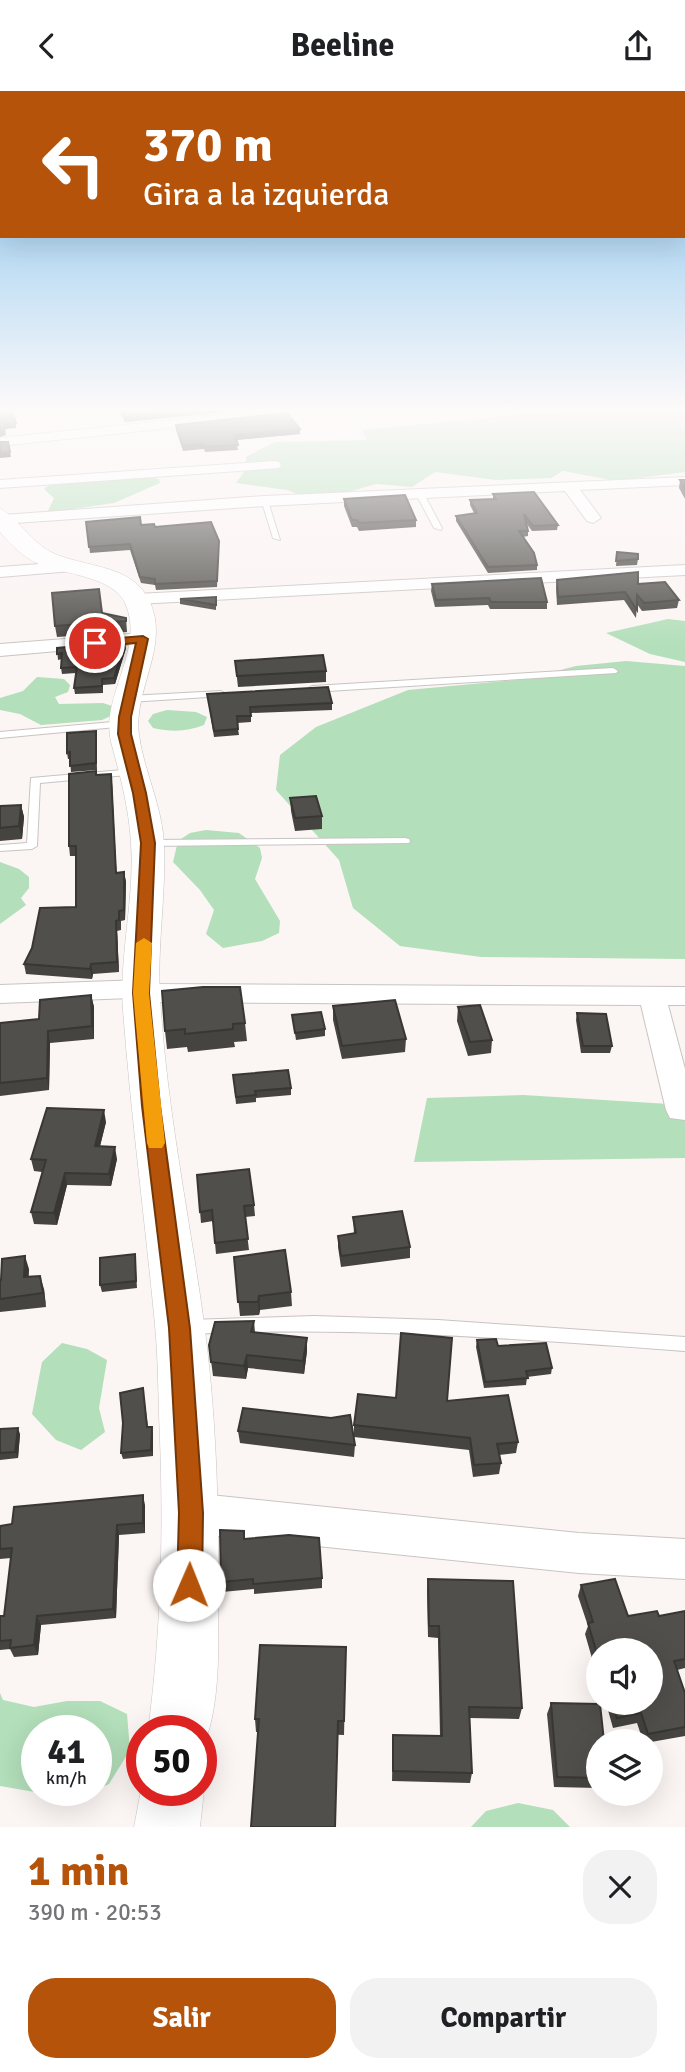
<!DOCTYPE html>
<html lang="es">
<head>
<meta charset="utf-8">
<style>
  :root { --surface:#fff; --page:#f2f2f2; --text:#202124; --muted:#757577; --accent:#b45309 }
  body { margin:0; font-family:Signika,sans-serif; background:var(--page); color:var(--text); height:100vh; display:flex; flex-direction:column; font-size:26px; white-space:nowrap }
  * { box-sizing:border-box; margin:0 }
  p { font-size:23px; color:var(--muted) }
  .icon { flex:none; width:38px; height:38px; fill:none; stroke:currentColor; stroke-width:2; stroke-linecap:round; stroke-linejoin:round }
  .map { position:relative; height:1736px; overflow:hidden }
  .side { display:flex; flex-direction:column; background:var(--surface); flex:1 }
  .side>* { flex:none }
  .hud { position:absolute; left:0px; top:0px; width:686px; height:147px; box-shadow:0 7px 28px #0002; background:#b45309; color:#fff; overflow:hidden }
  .tools { position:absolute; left:586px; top:1547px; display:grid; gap:14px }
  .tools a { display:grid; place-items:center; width:77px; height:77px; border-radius:50%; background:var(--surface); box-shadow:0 7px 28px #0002; font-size:35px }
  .speed { position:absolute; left:21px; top:1624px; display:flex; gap:14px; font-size:35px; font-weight:700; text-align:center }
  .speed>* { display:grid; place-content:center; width:91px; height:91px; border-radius:50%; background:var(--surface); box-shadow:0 7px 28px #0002; line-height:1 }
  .speed small { font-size:18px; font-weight:400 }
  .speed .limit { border:10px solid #d22; background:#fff; color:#111 }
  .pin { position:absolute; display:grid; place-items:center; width:60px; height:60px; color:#fff; margin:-30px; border:4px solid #fff; border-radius:50%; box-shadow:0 2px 7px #0007 }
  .me { position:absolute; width:77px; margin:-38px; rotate:1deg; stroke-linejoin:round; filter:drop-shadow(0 0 5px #0008) }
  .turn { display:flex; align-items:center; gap:24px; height:147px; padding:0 28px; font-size:32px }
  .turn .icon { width:91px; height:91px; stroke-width:2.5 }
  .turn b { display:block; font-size:49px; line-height:60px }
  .round { display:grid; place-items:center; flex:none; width:74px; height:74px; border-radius:28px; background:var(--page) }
  .headline { display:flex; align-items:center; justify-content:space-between; height:119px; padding:0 28px }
  h1 { font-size:42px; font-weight:700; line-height:52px; color:var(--accent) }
  .primary-button { display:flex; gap:14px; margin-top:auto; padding:14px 28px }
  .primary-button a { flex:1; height:80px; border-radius:28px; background:var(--accent); color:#fff; font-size:28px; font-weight:700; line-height:80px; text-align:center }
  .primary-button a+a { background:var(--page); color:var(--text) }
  header { display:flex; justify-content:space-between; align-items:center; height:91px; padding:0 28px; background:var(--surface); font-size:32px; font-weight:700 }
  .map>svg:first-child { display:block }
  .green { fill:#b3dfba }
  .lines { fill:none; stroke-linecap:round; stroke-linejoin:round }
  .lane-casing { stroke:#c9c4c2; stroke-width:2 }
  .street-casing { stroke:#c9c4c2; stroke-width:2 }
  .secondary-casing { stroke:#c9c4c2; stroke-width:1 }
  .lane { fill:#fff; fill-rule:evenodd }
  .street { fill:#fff; fill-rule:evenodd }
  .secondary { fill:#fff; fill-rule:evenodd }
  .wall { fill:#464440 }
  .shaded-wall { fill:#393734 }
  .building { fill:#514f4b; stroke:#393734; stroke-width:2 }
  .route { fill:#b45309; stroke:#753606; stroke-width:2 }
  .slow { fill:#f59e0b }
</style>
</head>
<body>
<header><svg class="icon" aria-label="back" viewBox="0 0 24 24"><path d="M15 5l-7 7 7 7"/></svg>Beeline<svg class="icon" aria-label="share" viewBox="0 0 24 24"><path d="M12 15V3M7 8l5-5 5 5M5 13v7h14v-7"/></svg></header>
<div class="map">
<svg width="685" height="1736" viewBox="0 0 685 1736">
  <rect width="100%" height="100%" fill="#fbf5f3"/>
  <path class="green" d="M599,316H685V381L616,390L563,380L551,387L496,389L435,381L412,396L376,393L348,401L300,404L287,399L236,392L246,378V366L275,351L367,349L362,339Z
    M131,383L159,388L160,392L114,412L47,422L54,407L44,398C60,383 109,385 131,383Z
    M668,528L685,530V571L650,563L606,542Z
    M626,570L685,575V868L481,866L400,855L353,817L339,769L276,699L280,664L316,636L408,599L526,588L576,575Z
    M37,586L64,588L70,594L68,601L55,606L59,613L103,612L115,616V623L102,629L41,634L20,623L0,619V607L23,600Z
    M167,619L196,621L207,626L204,634C186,641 172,641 153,637L148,630L153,623Z
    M206,739L239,742L260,757L262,767L255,788L280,830L279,842L262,850L223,857L206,843L214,819L200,799L173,771L178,750L190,742Z
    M0,771L19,778L29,786V797L21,807L26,814L0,833Z
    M523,1004L685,1014V1067L414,1071L427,1007Z
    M62,1252L87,1258L107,1269L99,1317L105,1341L81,1359L56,1349L32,1323L42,1271Z
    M0,1602L3,1609L34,1616L67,1610H100L127,1623L130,1659L109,1693L96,1699V1640H37V1699H96L75,1708L0,1695Z
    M518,1712L553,1719L570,1736H471L486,1720Z"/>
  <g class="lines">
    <defs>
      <path id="lane" d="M0,316H25L0,320Z
        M418,402L424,403L442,437L441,439L434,437L416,403Z
        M261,408L268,410L280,449L273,447Z
        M613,577L618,580L616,582L312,601L307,598L312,595Z
        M221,600L226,603L224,605L129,611L124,608L129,605Z
        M124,630L129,633L127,635L0,647V641Z
        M134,678L138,679V683L40,692L37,755L32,758L0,760V754L27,752L31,687Z
        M405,747L409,748L410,750L409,752L149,755L144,752L149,749Z
        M314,1225L438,1229L685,1246V1260C520,1248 356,1235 190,1243L184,1241L182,1236L184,1231L190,1229Z"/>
      <path id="street" d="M295,316L300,317V323L0,355V347Z
        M274,370L279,371L281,374L279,377L0,397V389Z
        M685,386V394L580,399L601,427L593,432L587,430L565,400L264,415L0,433V425L3,424L264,405Z
        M66,471L72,472L74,476L72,480L0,486V476Z
        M685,474V484L137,513L128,508L137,503Z
        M143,542L150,544L152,548L150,552L0,565V553Z
        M142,889L152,893L685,896V914H668L685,978V1029L670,1027L666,1019L641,914L141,911L131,907L0,912V894Z
        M191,1402L579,1442L685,1448V1488L579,1482L191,1442L177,1436L171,1422L177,1408Z"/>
      <path id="secondary" d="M0,418C13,422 32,452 51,461C83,477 133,472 150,511C170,555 133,599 139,644C144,681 163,716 164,755C166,805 157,855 160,904C166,1014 189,1123 204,1232C216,1321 219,1413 218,1502C218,1555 222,1613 201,1662V1640H148C162,1535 164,1430 159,1324C158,1294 158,1264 155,1234C145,1129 131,1025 123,919C119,864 135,807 131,752C129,717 120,684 111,651C100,605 146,558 125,512C114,486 63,483 39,473C23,466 11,454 0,441Z
        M201,1691L204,1699L200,1736H134L142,1694V1699H201Z"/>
    </defs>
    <use href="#lane" class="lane-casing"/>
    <use href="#street" class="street-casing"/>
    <use href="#secondary" class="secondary-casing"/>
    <use href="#lane" class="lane"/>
    <use href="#street" class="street"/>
    <use href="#secondary" class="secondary"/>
  </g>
  <path class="wall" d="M116,316H270L125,331Z
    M176,334L300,338V343L236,349L238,359L205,361L204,358L183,360L176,339Z
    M680,389H685V408L679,397Z
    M493,403L558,434L557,439L532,440L526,432L528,440V445L523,446L537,474V479L488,482L456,430V425L474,422L470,414V409L493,408Z
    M344,408L416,429V436L359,440L357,436H352L344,415Z
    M86,431L155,436L219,456L217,496L156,499L155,494L141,492L130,459L90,462Z
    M617,461L638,468L637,474L616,475Z
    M557,489L638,493L679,509L677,517L642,520L637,513L636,527L624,509L557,514L556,497Z
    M432,493L547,511V518H490L488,514L435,516L431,500Z
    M216,506V519L180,513V508Z
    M102,522L126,527L127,541L57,546L55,535Z
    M57,557H126L115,593L103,594V602L75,603L74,597L76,582L62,583L61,577L62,568L58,569Z
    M235,570L326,580V591L238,596Z
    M207,603L332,612V619L251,622V631L237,632L239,644L214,646Z
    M96,640L97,679L71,681L70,668H68L67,662Z
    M96,684L112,692L116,782L124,781L126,791L125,829L121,830V839L117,840L119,881L93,883L92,888L26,883L24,873L32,857L76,816V765H70L69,755Z
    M290,707L322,725V738L295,740L291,720Z
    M21,714L24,726L22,748L0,750V715Z
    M91,904L94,916V948L50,952L49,999L0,1005V932L39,928Z
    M333,915L406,948L405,961L342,968L333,929Z
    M458,916L492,949L491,962L468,965L457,930Z
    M577,922L612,955L610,962H581L576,929Z
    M292,924L325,938V945L296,949Z
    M245,932L247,950L234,951L235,956L188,961L187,956L167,958L165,940Z
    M233,984L291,997V1004L256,1007V1011L236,1013Z
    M106,1031L100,1055L117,1068L111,1095L67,1094L57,1134L34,1133L31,1121L42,1081L34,1080L31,1068Z
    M197,1084L254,1114L255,1125L245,1126L249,1159L216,1163L213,1130L201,1132Z
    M353,1126L410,1156V1167L341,1176L338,1156V1145L354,1143Z
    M135,1163L137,1197L102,1201L100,1194Z
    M234,1166L291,1201L292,1215L260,1219L259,1224L240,1225Z
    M29,1178L28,1186L44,1198L46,1216L0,1221V1190Z
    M254,1230L255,1241L307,1260L304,1283L248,1277L246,1288L213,1285L209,1254Z
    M477,1249L498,1255L552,1277L551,1283L527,1286L526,1294L484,1297L476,1256Z
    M143,1297L148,1336H152L153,1343V1365L123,1368L121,1362Z
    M396,1307L447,1310L518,1351L516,1362L499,1364L501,1372L499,1383L473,1386L469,1359L354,1346V1334Z
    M0,1338L20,1343L18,1367L0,1369Z
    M238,1340L355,1354L354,1366L240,1352Z
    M145,1414V1442L119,1444L116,1527L41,1534L38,1564L14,1566L10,1558L0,1559V1525H4L11,1467L0,1468V1435Z
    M244,1440L245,1448L322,1487V1497L254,1503V1498L222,1501L221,1491Z
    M428,1488L522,1617L519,1628L469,1627L472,1682L470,1692L392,1690L393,1644L440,1645L438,1547L428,1546L427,1499Z
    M581,1494L628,1525H659L685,1520V1577L677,1579L685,1602V1645L651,1651V1650H643L637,1632L613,1637L606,1612H651L598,1559V1588L585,1543L588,1535L578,1505Z
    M346,1556L344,1644L256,1641L255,1628Z
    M551,1612L598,1650V1697L554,1696L547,1623Z"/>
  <path class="shaded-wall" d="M218,316H270L125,331V326Z
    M16,332V337L5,338L6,344L0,346V340L4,333Z
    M300,338V343L235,349V344Z
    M10,361L11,366L0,367V362Z
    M125,551L126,557L115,593L114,587Z
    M111,683L112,692L117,792L116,782Z
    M21,714L24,726L22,748L19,735Z
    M124,781L126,791L125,829L124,819Z
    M116,830L117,840L119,881L117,871Z
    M91,873L93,883L92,888L90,878Z
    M91,904L94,916V948L92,935Z
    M48,940L50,952L49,999L47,987Z
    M104,1019L106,1031L97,1067L95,1055Z
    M115,1056L117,1068L111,1095L109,1083Z
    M65,1082L67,1094L57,1134L54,1122Z
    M25,1165L29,1178L28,1200L24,1186Z
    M40,1185L44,1198L46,1216L43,1202Z
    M259,1205L260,1219L259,1224L258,1211Z
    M307,1247V1260L304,1283L303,1270Z
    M247,1264L248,1277L246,1288L244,1275Z
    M152,1336L153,1343V1365L151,1359Z
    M18,1337L20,1343L18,1367L15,1361Z
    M143,1404L145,1414V1442L143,1432Z
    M117,1434L119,1444L116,1527L113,1518Z
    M37,1525L41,1534L38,1564L34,1554Z"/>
  <path class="building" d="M0,316H11L16,332L4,333L5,338L0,340Z
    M119,316H218L125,326Z
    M287,322L300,338L235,344L238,354L204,356L203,353L183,355L176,334Z
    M0,351H8L10,361L0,362Z
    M680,389H685V397Z
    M534,401L558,434L533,435L524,423L528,440H519L534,462L537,474L488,476L456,425L477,422L470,409L496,408L493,403Z
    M405,404L416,429L359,432L357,429H352L344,408Z
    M140,426L141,434L154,433L155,436L211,431L219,450L217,490L155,493V488L140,486L130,453L89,456L86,431Z
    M617,461L638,463V468L616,470Z
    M638,481V493L665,491L679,509L644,512L637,504V519L625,501L558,506L557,489Z
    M541,487L547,511H491L489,507L436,509L432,493Z
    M99,498L102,522L126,527V530L55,535L52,502Z
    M216,506V514L180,508Z
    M125,551L114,587L102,588V595L74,597L77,576L61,577L62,562L57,563V557Z
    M323,564L326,580L237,585L235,570Z
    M328,596L332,612L250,616L251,625H237L238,638L214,640L207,603Z
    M96,640V672L70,675V661L67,662V642Z
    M96,680V684L111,683L116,782L124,781V819L119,820V829L116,830L117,871L91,873L90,878L24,873L32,857L40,817L76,816V755H69V683Z
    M316,705L322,725L295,727L290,707Z
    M21,714L19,735L0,737V715Z
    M203,896H240L245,932L233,933V938L185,943V938L165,940L162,900Z
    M91,904L92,935L48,940L47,987L0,992V932L39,928L40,909Z
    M395,909L406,948L342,955L333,915Z
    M480,914L492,949L470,951L458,916Z
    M321,921L325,938L295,942L292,924Z
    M577,922L606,923L612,955H583Z
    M288,979L291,997L255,1000L256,1004L236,1006L233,984Z
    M47,1017L104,1019L95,1055L115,1056L109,1083L65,1082L54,1122L31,1121L46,1069L31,1068Z
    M249,1078L254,1114L244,1115L248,1148L215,1152L212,1119L200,1121L197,1084Z
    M402,1120L410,1156L341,1165L338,1145L356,1142L353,1126Z
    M285,1159L291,1201L259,1205L258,1211H238L234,1166Z
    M135,1163L136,1190L100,1194V1167Z
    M25,1165L24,1186L40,1185L43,1202L0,1208V1190L1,1189L2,1168Z
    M254,1230L251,1241L307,1247L303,1270L247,1264L244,1275L211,1271L209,1254L215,1231Z
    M401,1242L452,1247L447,1310L508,1304L518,1351L497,1353L501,1372L474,1374L470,1347L354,1334L358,1303L396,1307Z
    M496,1248L498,1255L546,1252L552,1277L526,1280L528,1287L485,1291L477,1249Z
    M143,1297L147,1336H152L151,1359L121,1362L123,1332L120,1302Z
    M243,1317L331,1327L350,1324L355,1354L238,1340Z
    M18,1337L15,1361L0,1362V1338Z
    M143,1404V1432L117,1434L113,1518L37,1525L34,1554L10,1557L11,1549L0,1550V1525H4L12,1457L0,1458V1435L12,1433L14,1416Z
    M220,1439L244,1440V1448L289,1444L319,1447L322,1487L253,1493V1488L221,1491Z
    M428,1488L513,1490L522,1617L469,1616L472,1682L393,1680V1644L442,1645L439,1535H429Z
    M615,1488L628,1525L657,1520L659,1525L685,1520V1568L674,1570L685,1602V1636L648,1643L641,1622L617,1627L612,1612H651V1559H598V1566L588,1532L593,1531L581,1494Z
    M260,1554L346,1556L344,1630H338L335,1736H251L259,1628H255Z
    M551,1612L600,1613L604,1650H598V1687L557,1686Z"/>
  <linearGradient id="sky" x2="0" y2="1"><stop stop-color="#77bced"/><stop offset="0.57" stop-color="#fdfafa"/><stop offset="1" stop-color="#fdfafa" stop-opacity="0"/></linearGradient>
  <rect width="685" height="559" fill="url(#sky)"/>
  <path class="route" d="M143,545L148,548L131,626V643L146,702L155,752L149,902L160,1015L190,1237L203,1422L202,1494L198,1503L189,1507L180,1503L177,1494L179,1422L169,1237L142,1015L133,902L141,752L133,702L118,643L119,626L136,552L95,556L90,552L95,549Z"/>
  <path class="slow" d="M144,847L152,852L149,902L165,1052L162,1057H149L147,1052L133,902L136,852Z"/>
</svg>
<div class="tools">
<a><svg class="icon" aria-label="sound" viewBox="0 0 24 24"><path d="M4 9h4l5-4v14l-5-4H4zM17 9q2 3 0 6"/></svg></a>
<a><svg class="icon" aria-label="layers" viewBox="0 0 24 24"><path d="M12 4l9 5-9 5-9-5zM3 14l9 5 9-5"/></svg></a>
</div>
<div class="speed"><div>41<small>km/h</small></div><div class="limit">50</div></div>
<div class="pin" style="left:95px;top:552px;background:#d93025"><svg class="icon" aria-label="arrive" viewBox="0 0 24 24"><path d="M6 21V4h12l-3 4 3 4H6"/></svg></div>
<svg class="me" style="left:189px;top:1494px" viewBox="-20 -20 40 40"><circle r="19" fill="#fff"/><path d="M0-13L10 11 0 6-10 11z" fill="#b45309"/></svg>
<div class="hud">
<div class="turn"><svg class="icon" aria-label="left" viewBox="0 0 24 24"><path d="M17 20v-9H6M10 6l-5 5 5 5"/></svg><div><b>370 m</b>Gira a la izquierda</div></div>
</div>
</div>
<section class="side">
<div class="headline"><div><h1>1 min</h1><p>390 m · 20:53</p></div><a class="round"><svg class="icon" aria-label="close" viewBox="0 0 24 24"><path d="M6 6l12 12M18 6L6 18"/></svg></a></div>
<div class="primary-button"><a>Salir</a><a>Compartir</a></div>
</section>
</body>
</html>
